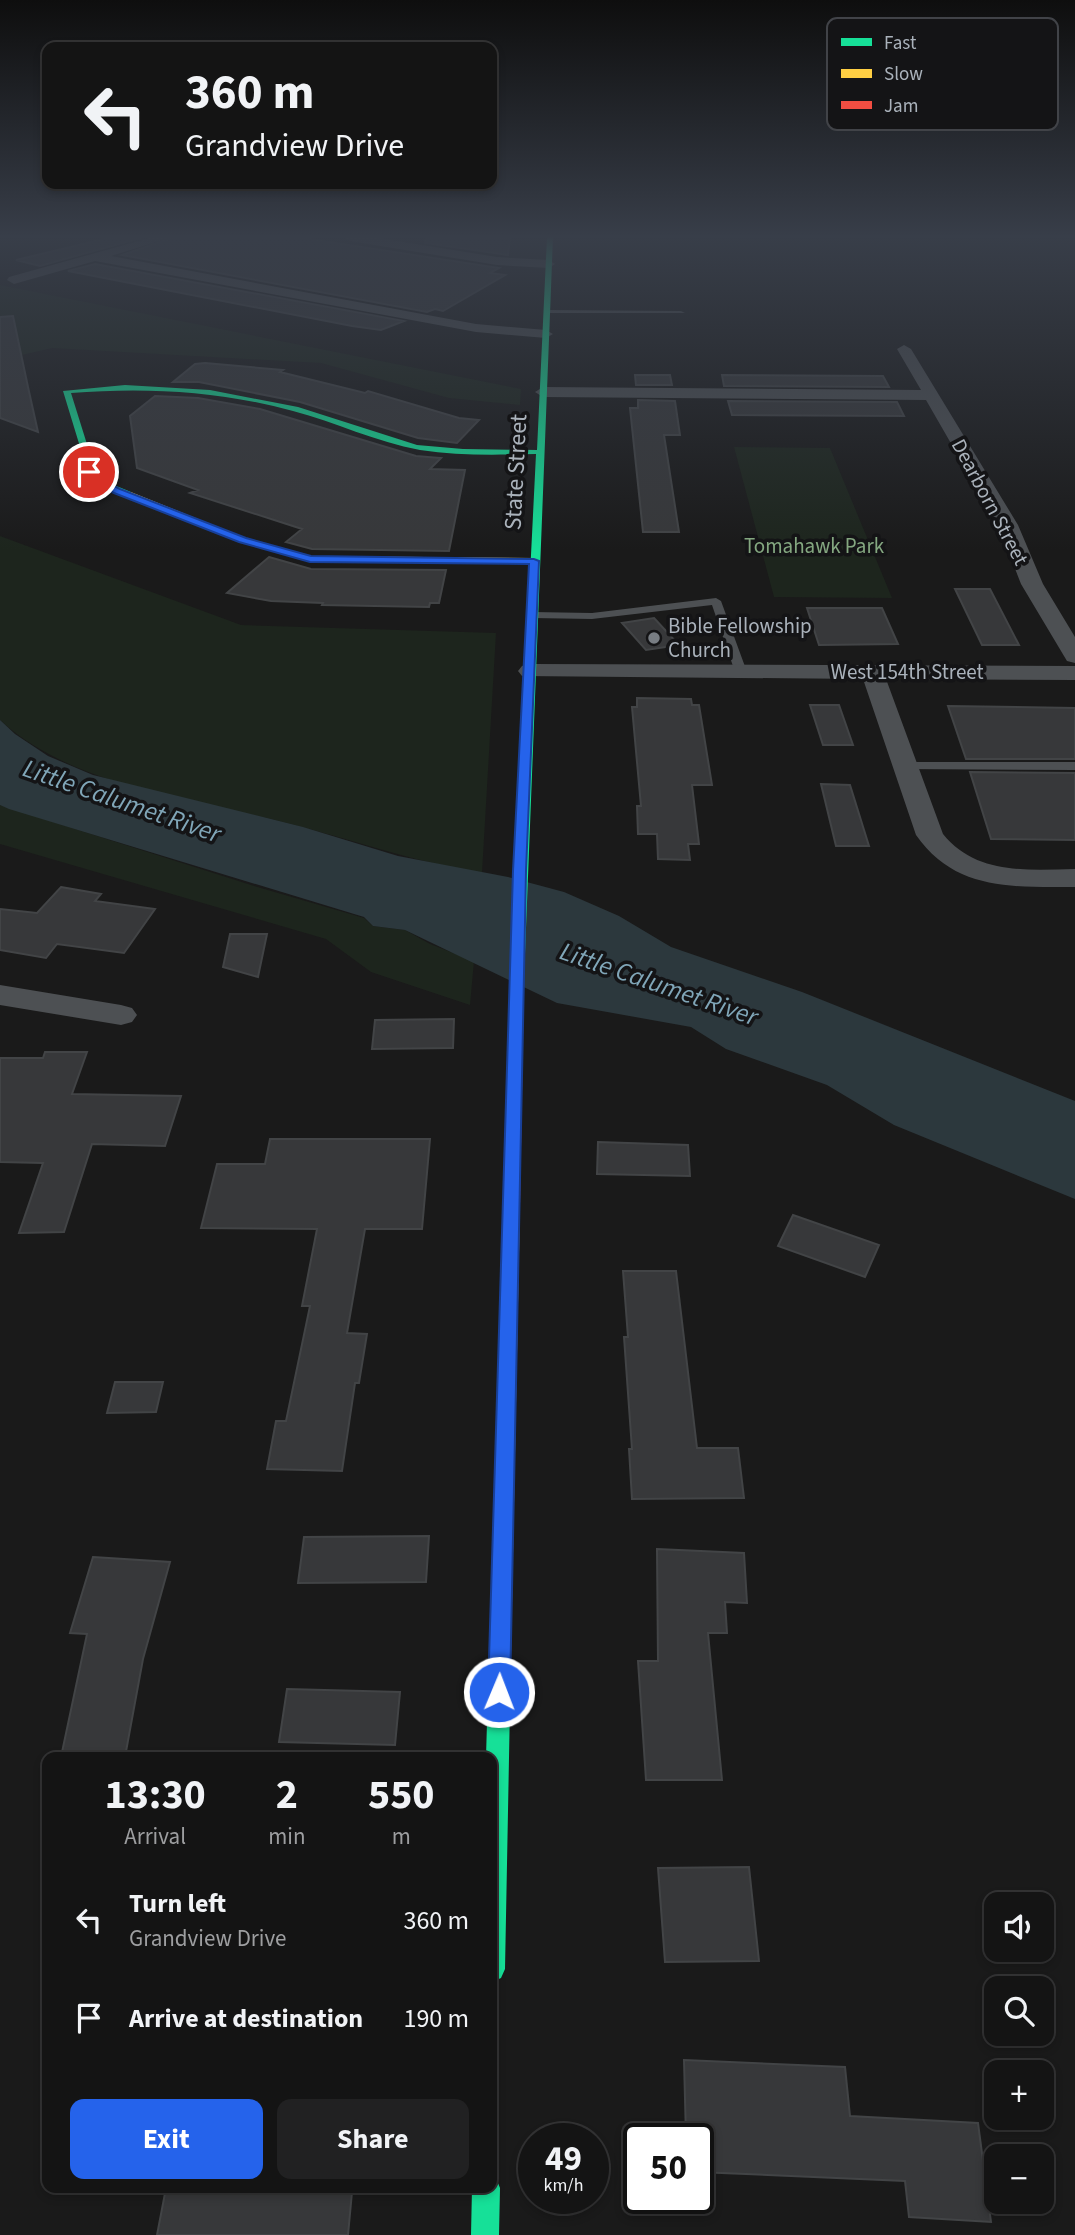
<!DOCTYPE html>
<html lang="en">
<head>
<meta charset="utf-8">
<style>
  :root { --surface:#141414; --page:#212122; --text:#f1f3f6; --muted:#9d9ea0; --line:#333334; --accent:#2563eb }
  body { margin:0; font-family:"Source Sans 3",sans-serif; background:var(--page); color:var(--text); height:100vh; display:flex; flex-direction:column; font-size:26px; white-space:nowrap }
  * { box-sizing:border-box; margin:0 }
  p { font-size:23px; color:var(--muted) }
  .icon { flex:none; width:38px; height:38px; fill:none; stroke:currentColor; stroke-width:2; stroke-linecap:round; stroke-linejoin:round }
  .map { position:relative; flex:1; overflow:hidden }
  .details { position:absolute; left:42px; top:1752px; width:455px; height:441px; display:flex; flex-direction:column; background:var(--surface); border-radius:14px; box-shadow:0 4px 10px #0003,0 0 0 2px var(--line) }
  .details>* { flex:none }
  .hud { position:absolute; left:42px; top:42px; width:455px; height:147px; border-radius:14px; box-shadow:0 4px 10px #0003,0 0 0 2px var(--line); background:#141414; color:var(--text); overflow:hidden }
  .fabs { position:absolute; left:984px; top:1892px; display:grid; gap:14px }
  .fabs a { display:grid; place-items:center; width:70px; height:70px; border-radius:14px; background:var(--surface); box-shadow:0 4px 10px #0003,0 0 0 2px var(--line); font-size:35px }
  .speed { position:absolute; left:518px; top:2123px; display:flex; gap:14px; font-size:35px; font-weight:700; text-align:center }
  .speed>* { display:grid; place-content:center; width:91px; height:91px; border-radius:50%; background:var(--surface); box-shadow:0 4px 10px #0003,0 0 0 2px var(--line); line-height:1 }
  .speed small { font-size:18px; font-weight:400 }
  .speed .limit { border:4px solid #111; border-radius:10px; background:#fff; color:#111 }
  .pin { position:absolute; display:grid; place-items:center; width:60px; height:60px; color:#fff; margin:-30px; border:4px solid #fff; border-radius:50%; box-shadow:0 2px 7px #0007 }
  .me { position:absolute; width:77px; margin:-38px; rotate:1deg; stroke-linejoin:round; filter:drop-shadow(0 0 5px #0008) }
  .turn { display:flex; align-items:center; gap:24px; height:147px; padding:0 28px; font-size:32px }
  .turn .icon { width:91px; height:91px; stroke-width:2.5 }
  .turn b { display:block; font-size:49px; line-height:60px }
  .eta { display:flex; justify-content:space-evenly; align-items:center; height:119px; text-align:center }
  .eta b { font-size:42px; font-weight:700; line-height:49px }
  .button { display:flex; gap:14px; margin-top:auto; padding:14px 28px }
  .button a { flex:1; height:80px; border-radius:14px; background:var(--accent); color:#fff; font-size:28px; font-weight:700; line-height:80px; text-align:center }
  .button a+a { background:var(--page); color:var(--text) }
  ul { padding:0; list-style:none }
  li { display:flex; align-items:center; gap:21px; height:98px; padding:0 28px }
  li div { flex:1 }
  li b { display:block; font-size:26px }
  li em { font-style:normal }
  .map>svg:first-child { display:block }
  .green { fill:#1d251d }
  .water { fill:#2c383d }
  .building { fill:#37383a; stroke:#424446; stroke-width:2 }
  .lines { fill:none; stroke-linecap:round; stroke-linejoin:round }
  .lane { fill:#4d5053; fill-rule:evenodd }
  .street { fill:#4d5053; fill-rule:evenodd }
  .fast { fill:#16e098; fill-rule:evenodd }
  .slow { fill:#ffcf43; fill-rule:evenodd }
  .jam { fill:#f24e42; fill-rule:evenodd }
  .route { fill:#2563eb; stroke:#184099; stroke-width:2 }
  .poi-dot { fill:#787d83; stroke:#141416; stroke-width:2.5 }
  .labels { text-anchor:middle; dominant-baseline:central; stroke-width:7; stroke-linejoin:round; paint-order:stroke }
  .far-street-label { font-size:21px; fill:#aab2bb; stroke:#141416 }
  .far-park-label { font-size:21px; fill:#84a780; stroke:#141416 }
  .far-poi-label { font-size:21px; fill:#aab2bb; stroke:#141416; text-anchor:start }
  .street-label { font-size:24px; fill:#aab2bb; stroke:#141416 }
  .water-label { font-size:26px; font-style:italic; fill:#80a6b8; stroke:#141416 }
  .key { fill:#141416; stroke:#414348; stroke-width:2 }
  .key-label { font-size:19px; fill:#aab2bb }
</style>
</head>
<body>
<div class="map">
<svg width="1075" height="2235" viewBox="0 0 1075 2235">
  <rect width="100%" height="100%" fill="#1a1a1a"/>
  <path class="green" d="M0,285L521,389L520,405L449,398L321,363L52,348L0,360Z
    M734,447L830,448L892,598L774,597Z
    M0,536L241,625L496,633L482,873C419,863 363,843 302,827C205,800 76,790 0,720Z
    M0,805L251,885L364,918L373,926L405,930L430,944L474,961L470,1005L371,972L326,939L0,844Z"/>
  <path class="water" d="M0,720L15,734L48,756L93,775L303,827L398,856L508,877L564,892L619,916L671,947L802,992L1075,1101V1199L894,1125L827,1085L726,1049L691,1027L557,1003L405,930L373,926L364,917L9,809L0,805Z"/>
  <path class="building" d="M112,237H144L40,266L16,260Z
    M175,237H296L499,268L490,273L505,275L443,311L435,309L427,312L122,255Z
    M426,237L510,238L508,255L425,243Z
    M95,264L404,321L381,330L352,326L68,271Z
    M13,316L28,387L38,432L0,418V317Z
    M205,363L283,370L280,372L365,393L368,391L459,418L479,420L457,443L418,438L300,402L199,382H173L195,364Z
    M635,375H670L672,385H636Z
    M722,375L883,376L889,387L724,386Z
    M155,396L198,398L260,409L416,456L441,458L430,469L465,470L449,551L312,549L286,542L302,529L190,493L198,490L137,468L130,416Z
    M638,400L675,401L680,435H664L679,532H643L630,408H638Z
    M728,401L897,402L904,416L732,415Z
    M269,557L311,569L446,570L439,603H430L429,607L322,605L323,603L271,601L227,593Z
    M955,589H990L1019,645H982Z
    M807,608H882L898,644L819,645Z
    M654,618L679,645L646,650L622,623Z
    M637,698L691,699L692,705H699L712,785H692L699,844H688L690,860L658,859L657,834H638L637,806H641L632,707H637Z
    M810,705H839L853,745H823Z
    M948,706L1075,708V759H966Z
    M970,772L1075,773V840L991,839Z
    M821,784L850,785L869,846H836Z
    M61,887L101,894L95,901L155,909L124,953L57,944L46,958L0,950V909L37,913Z
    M230,934H267L258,977L223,967Z
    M454,1019L453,1048L372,1049L375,1020Z
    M45,1052H87L72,1094L181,1096L165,1146L92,1144L64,1232L19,1233L43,1163L0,1162V1058H43Z
    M270,1139H430L422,1229H365L347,1333L367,1334L359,1383H355L342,1471L267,1469L276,1421H286L310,1306H302L317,1229L201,1228L217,1164H265Z
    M598,1142L688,1145L690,1176L597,1174Z
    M793,1215L879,1245L865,1277L778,1246Z
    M623,1271H676L697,1448H738L744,1498L632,1499L629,1449H632L624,1337H628Z
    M115,1382H163L156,1412L107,1413Z
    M429,1536L426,1582L298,1583L304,1537Z
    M657,1549L744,1553L747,1603L725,1602L727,1633H708L722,1780H646L638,1661H658Z
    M93,1557L170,1562L143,1659L125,1757H61L87,1634L70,1633Z
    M287,1689L400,1692L395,1745L279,1742Z
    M749,1867L759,1961L665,1962L658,1868Z
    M684,2060L845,2067L850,2116L978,2123L991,2222L909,2217L905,2181L698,2172V2138H686Z
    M166,2188H268L352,2192L348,2235H157Z"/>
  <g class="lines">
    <path class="lane" d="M547,310L681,311L685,313H545Z
      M716,598L721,601L747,672L745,674L735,672L712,605L592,619L532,618L527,615L532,612L592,613Z
      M905,762H1075V770L900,769V763Z"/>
    <path class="street" d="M153,237H172L111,256L476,324L546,330L553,334L546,338L476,332L95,261L14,284L7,280L9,277Z
      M344,237H372L497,257L549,260L555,264L549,268L497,265L350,241Z
      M904,345L911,349L1018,525L1043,584L1075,637V663L1067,661L1064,656L1021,584L998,525L926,400L543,397L535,392L543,387L921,390L897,349Z
      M530,664L1075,666V680L886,679L943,834C976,875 1028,870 1075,869V887C1013,887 955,891 916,835L863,679L522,676L518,671L522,666Z
      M0,985L121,1005L132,1008L137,1015L132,1022L121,1025L0,1005Z"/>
    <path class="fast" d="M547,237H553L524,979L517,983L510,979L536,454C497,455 458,456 420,450C376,442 335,422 293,411C220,391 146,387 71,393L96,473L102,480L131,492V496L128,497L96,484L88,473L63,391L125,385L210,390L298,407L417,445L463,449L537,450Z
      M500,1642L508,1645L511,1653L505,1969L501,1978L492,1982V1757H486L489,1653L492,1645Z
      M492,2176L496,2178L500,2188L499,2235H471L472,2188H492Z"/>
    <path class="slow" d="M125,492H131L245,538L311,556L534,558L539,561L534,564L311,562L239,542L125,496Z
      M512,1198L518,1200L520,1204L511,1653L508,1661L500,1664L492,1661L489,1653L504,1204L506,1200Z"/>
    <path class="jam" d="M517,975L524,979L520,1204L518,1208H506L504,1204L510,979Z"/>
  </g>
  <linearGradient id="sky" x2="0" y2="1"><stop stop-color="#0e0e0e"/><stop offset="0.43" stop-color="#383e49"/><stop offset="1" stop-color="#383e49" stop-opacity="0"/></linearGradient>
  <rect width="1075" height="550" fill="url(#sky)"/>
  <path class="route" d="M86,470H92L102,480L120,489L246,538L311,556L534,559L539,561L526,871L510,1692L507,1700L499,1703L491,1700L488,1692L513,871L529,564L310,562L239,542L114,493L96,484Z"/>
  <circle class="poi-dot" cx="654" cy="638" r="7"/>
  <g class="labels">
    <g class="far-street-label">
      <text transform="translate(990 502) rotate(62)">Dearborn Street</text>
      <text x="907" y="672">West 154th Street</text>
    </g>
    <g class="far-park-label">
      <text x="814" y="546">Tomahawk Park</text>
    </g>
    <g class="far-poi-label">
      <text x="668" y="626">Bible Fellowship<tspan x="668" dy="24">Church</tspan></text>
    </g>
    <g class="street-label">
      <text transform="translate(516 472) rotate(-87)">State Street</text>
    </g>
    <g class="water-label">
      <text transform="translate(122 801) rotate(19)">Little Calumet River</text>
      <text transform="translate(659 984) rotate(19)">Little Calumet River</text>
    </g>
  </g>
  <rect x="827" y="18" width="231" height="112" rx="10" class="key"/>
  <rect x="841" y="38" width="31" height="8" fill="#16e098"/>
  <rect x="841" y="69" width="31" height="9" fill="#ffcf43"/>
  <rect x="841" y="101" width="31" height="8" fill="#f24e42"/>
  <g class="key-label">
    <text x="884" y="49">Fast</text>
    <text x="884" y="80">Slow</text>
    <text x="884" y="112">Jam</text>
  </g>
</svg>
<div class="fabs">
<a><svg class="icon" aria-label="sound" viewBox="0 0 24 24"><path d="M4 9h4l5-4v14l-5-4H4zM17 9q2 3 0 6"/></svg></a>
<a><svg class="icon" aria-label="search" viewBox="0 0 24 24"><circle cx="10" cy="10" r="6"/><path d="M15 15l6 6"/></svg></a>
<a>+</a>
<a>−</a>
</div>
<div class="speed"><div>49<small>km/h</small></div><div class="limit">50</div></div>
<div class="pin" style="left:89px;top:472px;background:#d93025"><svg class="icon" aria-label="arrive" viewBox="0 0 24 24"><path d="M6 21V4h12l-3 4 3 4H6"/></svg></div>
<svg class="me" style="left:499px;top:1692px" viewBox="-20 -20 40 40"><circle r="17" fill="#2563eb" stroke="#fff" stroke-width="3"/><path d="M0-11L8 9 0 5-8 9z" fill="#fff"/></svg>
<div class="hud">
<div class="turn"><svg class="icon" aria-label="left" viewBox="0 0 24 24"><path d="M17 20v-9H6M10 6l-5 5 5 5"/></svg><div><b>360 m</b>Grandview Drive</div></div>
</div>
<section class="details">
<div class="eta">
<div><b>13:30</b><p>Arrival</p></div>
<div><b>2</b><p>min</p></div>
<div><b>550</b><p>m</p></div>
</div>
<ul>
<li><svg class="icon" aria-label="left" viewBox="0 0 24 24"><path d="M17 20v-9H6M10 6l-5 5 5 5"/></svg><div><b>Turn left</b><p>Grandview Drive</p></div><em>360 m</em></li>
<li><svg class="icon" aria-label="arrive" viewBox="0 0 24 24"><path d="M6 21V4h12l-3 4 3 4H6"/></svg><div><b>Arrive at destination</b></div><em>190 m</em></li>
</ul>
<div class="button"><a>Exit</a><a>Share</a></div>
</section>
</div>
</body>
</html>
